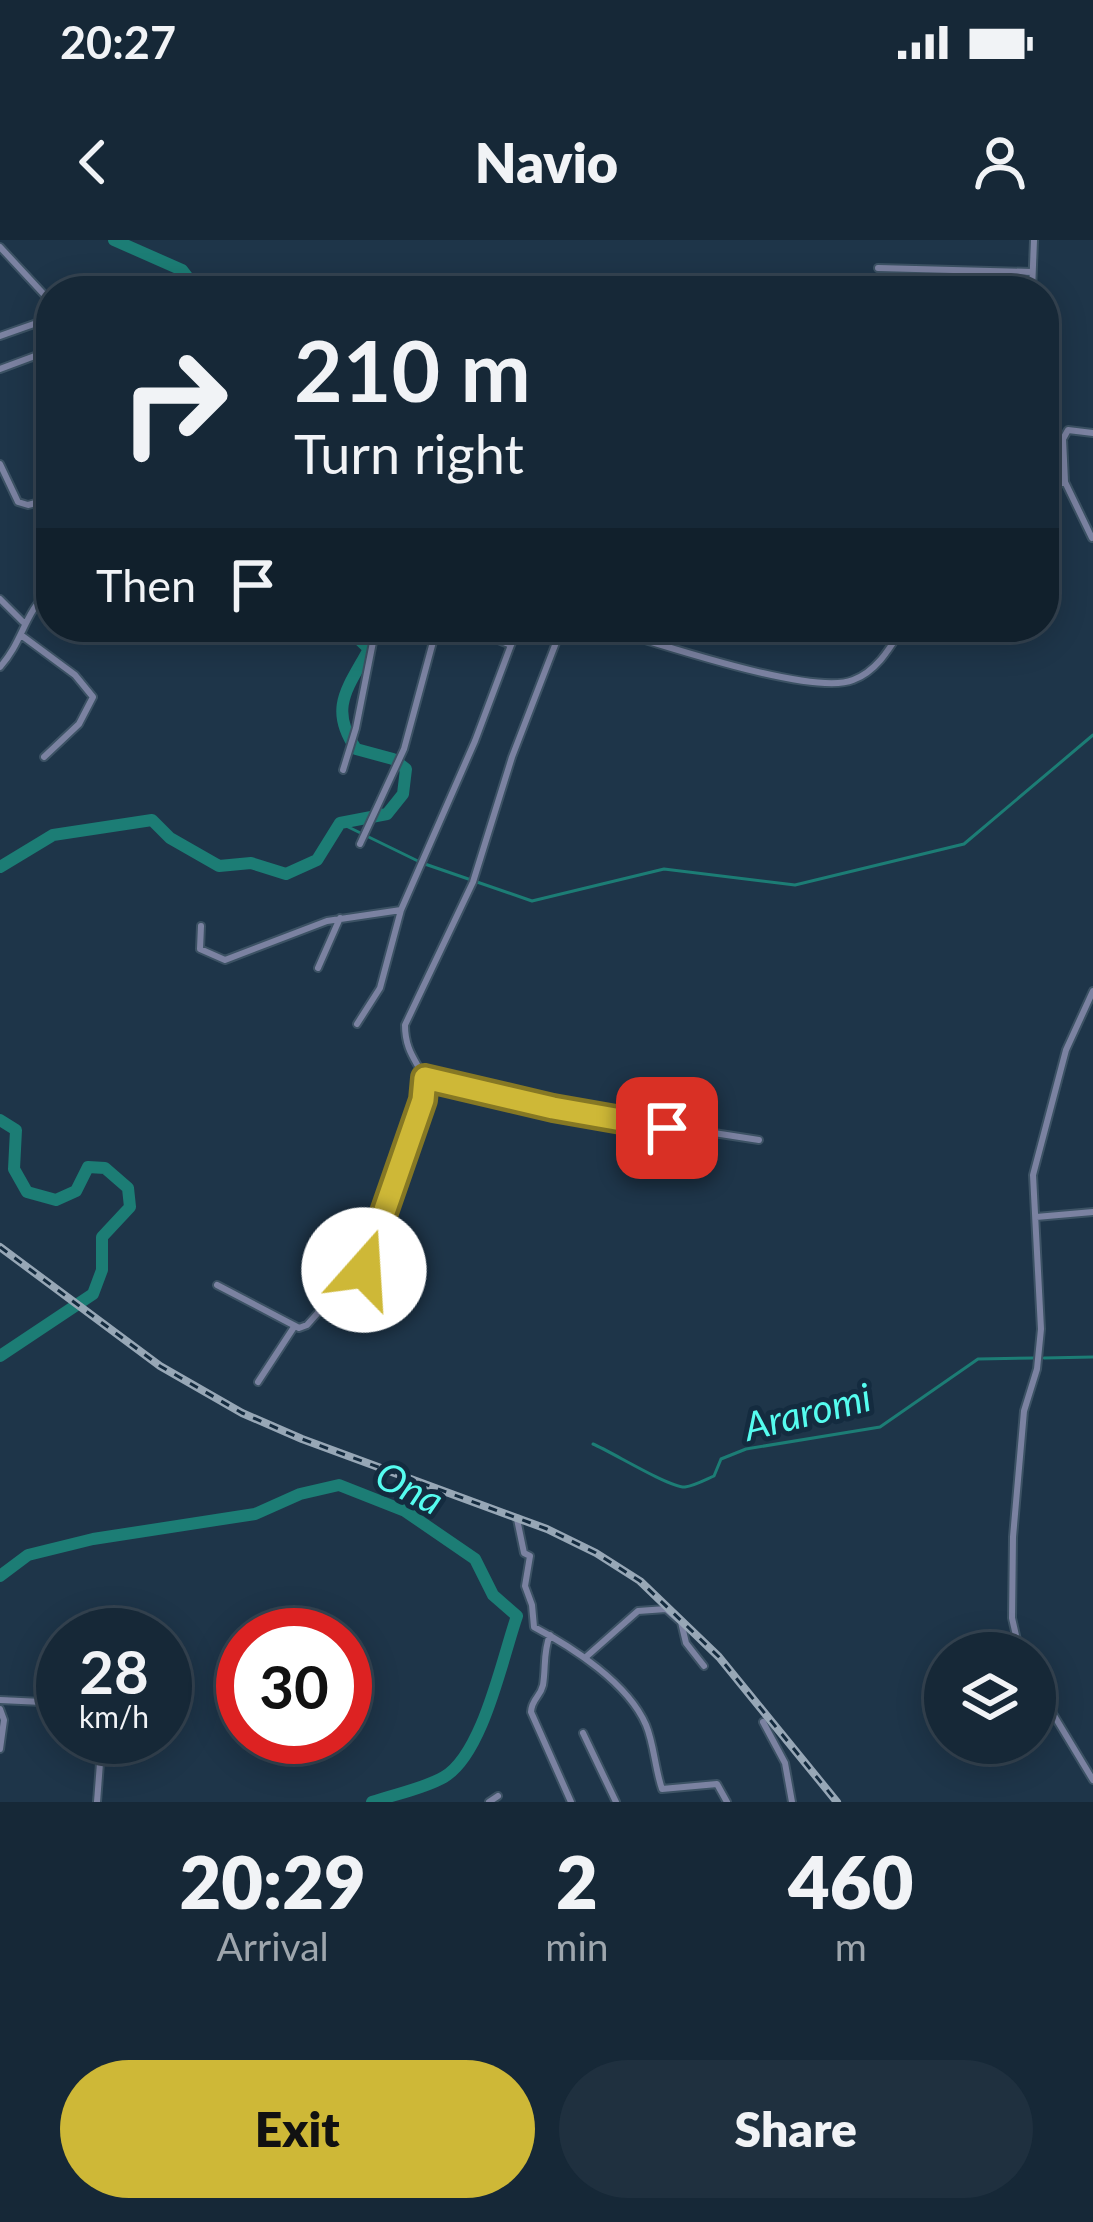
<!DOCTYPE html>
<html lang="en">
<head>
<meta charset="utf-8">
<style>
  :root { --surface:#162837; --page:#1f303f; --text:#f1f3f6; --muted:#9ea6ad; --line:#354452; --accent:#ceb837 }
  body { margin:0; font-family:Lato,sans-serif; background:var(--page); color:var(--text); height:100vh; display:flex; flex-direction:column; font-size:45px; white-space:nowrap }
  * { box-sizing:border-box; margin:0 }
  p { font-size:39px; color:var(--muted) }
  .icon { flex:none; width:66px; height:66px; fill:none; stroke:currentColor; stroke-width:2; stroke-linecap:round; stroke-linejoin:round }
  .map { position:relative; height:1562px; overflow:hidden }
  .side { display:flex; flex-direction:column; background:var(--surface); flex:1 }
  .side>* { flex:none }
  .hud { position:absolute; left:36px; top:36px; width:1023px; height:366px; border-radius:48px; box-shadow:0 6px 30px #0003,0 0 0 3px var(--line); background:#162837; color:var(--text); overflow:hidden }
  .controls { position:absolute; left:924px; top:1392px; display:grid; gap:24px }
  .controls a { display:grid; place-items:center; width:132px; height:132px; border-radius:50%; background:var(--surface); box-shadow:0 6px 30px #0003,0 0 0 3px var(--line); font-size:60px }
  .speed { position:absolute; left:36px; top:1368px; display:flex; gap:24px; font-size:60px; font-weight:700; text-align:center }
  .speed>* { display:grid; place-content:center; width:156px; height:156px; border-radius:50%; background:var(--surface); box-shadow:0 6px 30px #0003,0 0 0 3px var(--line); line-height:1 }
  .speed small { font-size:30px; font-weight:400 }
  .speed .limit { border:18px solid #d22; background:#fff; color:#111 }
  .pin { position:absolute; display:grid; place-items:center; width:102px; height:102px; color:#fff; margin:-51px; border-radius:24px; box-shadow:0 6px 18px #0006 }
  .me { position:absolute; width:132px; margin:-66px; rotate:19deg; stroke-linejoin:round; filter:drop-shadow(0 0 9px #0008) }
  .turn { display:flex; align-items:center; gap:42px; height:252px; padding:0 60px; font-size:54px }
  .turn .icon { width:156px; height:156px; stroke-width:2.5 }
  .turn b { display:block; font-size:84px; line-height:102px }
  .then { display:flex; align-items:center; height:114px; padding:0 60px; background:#0003; gap:24px; font-size:45px }
  .eta { display:flex; justify-content:space-evenly; align-items:center; height:204px; text-align:center }
  .eta b { font-size:72px; font-weight:800; line-height:84px }
  .action { display:flex; gap:24px; margin-top:auto; padding:24px 60px }
  .action a { flex:1; height:138px; border-radius:72px; background:var(--accent); color:#111; font-size:48px; font-weight:800; line-height:138px; text-align:center }
  .action a+a { background:var(--page); color:var(--text) }
  .status { display:flex; justify-content:space-between; align-items:center; height:84px; padding:0 60px; background:var(--surface); direction:ltr }
  .status svg { height:33px; fill:currentColor }
  header { display:flex; justify-content:space-between; align-items:center; height:156px; padding:0 60px; background:var(--surface); font-size:54px; font-weight:800 }
  .map>svg:first-child { display:block }
  .lines { fill:none; stroke-linecap:round; stroke-linejoin:round }
  .stream { stroke:#1c7d75; stroke-width:3 }
  .river { stroke:#1c7d75; stroke-width:12 }
  .minor-casing { stroke:#3c5264; stroke-width:10 }
  .minor { stroke:#7b82a1; stroke-width:6 }
  .rail-casing { stroke:#97a7b6; stroke-width:8 }
  .rail { stroke:#142b3f; stroke-width:3; stroke-dasharray:9; stroke-linecap:butt }
  .route-casing { stroke:#867824; stroke-width:30 }
  .route { stroke:#ceb837; stroke-width:21 }
  .labels { text-anchor:middle; dominant-baseline:central; stroke-width:10; stroke-linejoin:round; paint-order:stroke }
  .water-label { font-size:39px; font-style:italic; fill:#55fcef; stroke:#142b3f }
</style>
</head>
<body>
<div class="status"><b>20:27</b><svg viewBox="0 0 49 12"><path d="M0 12V9h3v3zM5 12V6h3v6zM10 12V3h3v9zM15 12V0h3v12zM26 1h20v11H26zM47 4h2v5h-2z"/></svg></div>
<header><svg class="icon" aria-label="back" viewBox="0 0 24 24"><path d="M15 5l-7 7 7 7"/></svg>Navio<svg class="icon" aria-label="person" viewBox="0 0 24 24"><circle cx="12" cy="8" r="4"/><path d="M4 21q1-7 8-7t8 7"/></svg></header>
<div class="map">
<svg width="1093" height="1562" viewBox="0 0 1093 1562">
  <rect width="100%" height="100%" fill="#1e3549"/>
  <g class="lines">
    <path class="stream" d="M340,583L422,623L532,661L664,629L795,645L964,604L1093,495
      M1044,1118L1093,1117
      M593,1204C612,1212 670,1248 685,1247C694,1246 705,1240 714,1236L721,1219L746,1209L880,1187L978,1119L1034,1118"/>
    <path class="river" d="M114,0L182,30L198,51
      M0,627L53,595L152,580L170,598L219,626L251,623L286,634L317,620L340,583L387,574L403,554L406,529L393,519L356,509C328,468 348,448 369,409L346,387
      M0,880L16,890L14,929L27,952L56,960L76,951L88,927L105,928L128,948L130,967L102,997V1030L93,1054L0,1116
      M0,1336L28,1315L93,1299L255,1274L300,1254L339,1245L405,1271L475,1319L493,1355L517,1376C502,1419 483,1514 444,1537C423,1549 395,1554 372,1562"/>
    <defs>
      <path id="minor" d="M0,7L51,62
        M878,28L1032,32
        M1032,51L1034,0
        M0,96L51,78
        M0,129L51,110
        M0,224L18,262L28,265L51,259
        M1065,242L1092,298
        M1044,248L1065,242L1063,199L1068,190L1093,193
        M0,359L23,382
        M223,387L234,395
        M460,387L501,401
        M602,387C652,401 812,457 853,440C877,431 890,408 903,387
        M21,395L75,435L93,457L79,484L44,517
        M511,405L519,387
        M0,427C23,402 24,372 51,349
        M343,530L356,488L376,387
        M360,604L404,509L437,387
        M201,686L200,709L225,720L327,681L401,670
        M318,728L340,678
        M357,784L380,748L401,670L475,501L511,405L501,401L506,391
        M425,838L553,868L759,900
        M1036,977L1093,972
        M217,1045L299,1088L307,1085L340,1048L365,1030L426,849C424,825 405,818 405,785L473,642L512,517L562,387
        M258,1142L294,1087
        M517,1279L524,1313L530,1316L525,1346L532,1365L534,1387C572,1407 628,1443 646,1485C654,1504 655,1529 662,1549L717,1544L727,1562
        M550,1395C543,1412 546,1427 543,1445C540,1458 532,1458 531,1472L571,1562
        M1020,1413L1012,1378L1013,1297L1024,1171L1037,1129L1041,1089L1033,935L1066,810L1093,751
        M586,1417L638,1371L666,1369L681,1382L686,1403L704,1426
        M1035,1444L1093,1540
        M0,1460L63,1463
        M0,1469L4,1480L0,1509
        M763,1482L785,1523L792,1562
        M583,1493L616,1562
        M97,1562L102,1497
        M489,1562L498,1556"/>
    </defs>
    <use href="#minor" class="minor-casing"/>
    <use href="#minor" class="minor"/>
    <defs>
      <path id="rail" d="M0,1007L160,1126L242,1173L302,1199L547,1289L596,1313L640,1341L719,1417L837,1562"/>
    </defs>
    <use href="#rail" class="rail-casing"/>
    <use href="#rail" class="rail"/>
  </g>
  <g class="lines">
    <defs>
      <path id="route" d="M364,1030L423,860L425,838L553,868L667,888"/>
    </defs>
    <use href="#route" class="route-casing"/>
    <use href="#route" class="route"/>
  </g>
  <g class="labels">
    <g class="water-label">
      <text transform="translate(807 1171) rotate(-14)">Araromi</text>
      <text transform="translate(410 1247) rotate(27)">Ona</text>
    </g>
  </g>
</svg>
<div class="controls">
<a><svg class="icon" aria-label="layers" viewBox="0 0 24 24"><path d="M12 4l9 5-9 5-9-5zM3 14l9 5 9-5"/></svg></a>
</div>
<div class="speed"><div>28<small>km/h</small></div><div class="limit">30</div></div>
<div class="pin" style="left:667px;top:888px;background:#d93025"><svg class="icon" aria-label="arrive" viewBox="0 0 24 24"><path d="M6 21V4h12l-3 4 3 4H6"/></svg></div>
<svg class="me" style="left:364px;top:1030px" viewBox="-20 -20 40 40"><circle r="19" fill="#fff"/><path d="M0-13L10 11 0 6-10 11z" fill="#ceb837"/></svg>
<div class="hud">
<div class="turn"><svg class="icon" aria-label="right" viewBox="0 0 24 24"><path d="M7 20v-9h11M14 6l5 5-5 5"/></svg><div><b>210 m</b>Turn right</div></div>
<div class="then">Then<svg class="icon" aria-label="arrive" viewBox="0 0 24 24"><path d="M6 21V4h12l-3 4 3 4H6"/></svg></div>
</div>
</div>
<section class="side">
<div class="eta">
<div><b>20:29</b><p>Arrival</p></div>
<div><b>2</b><p>min</p></div>
<div><b>460</b><p>m</p></div>
</div>
<div class="action"><a>Exit</a><a>Share</a></div>
</section>
</body>
</html>
